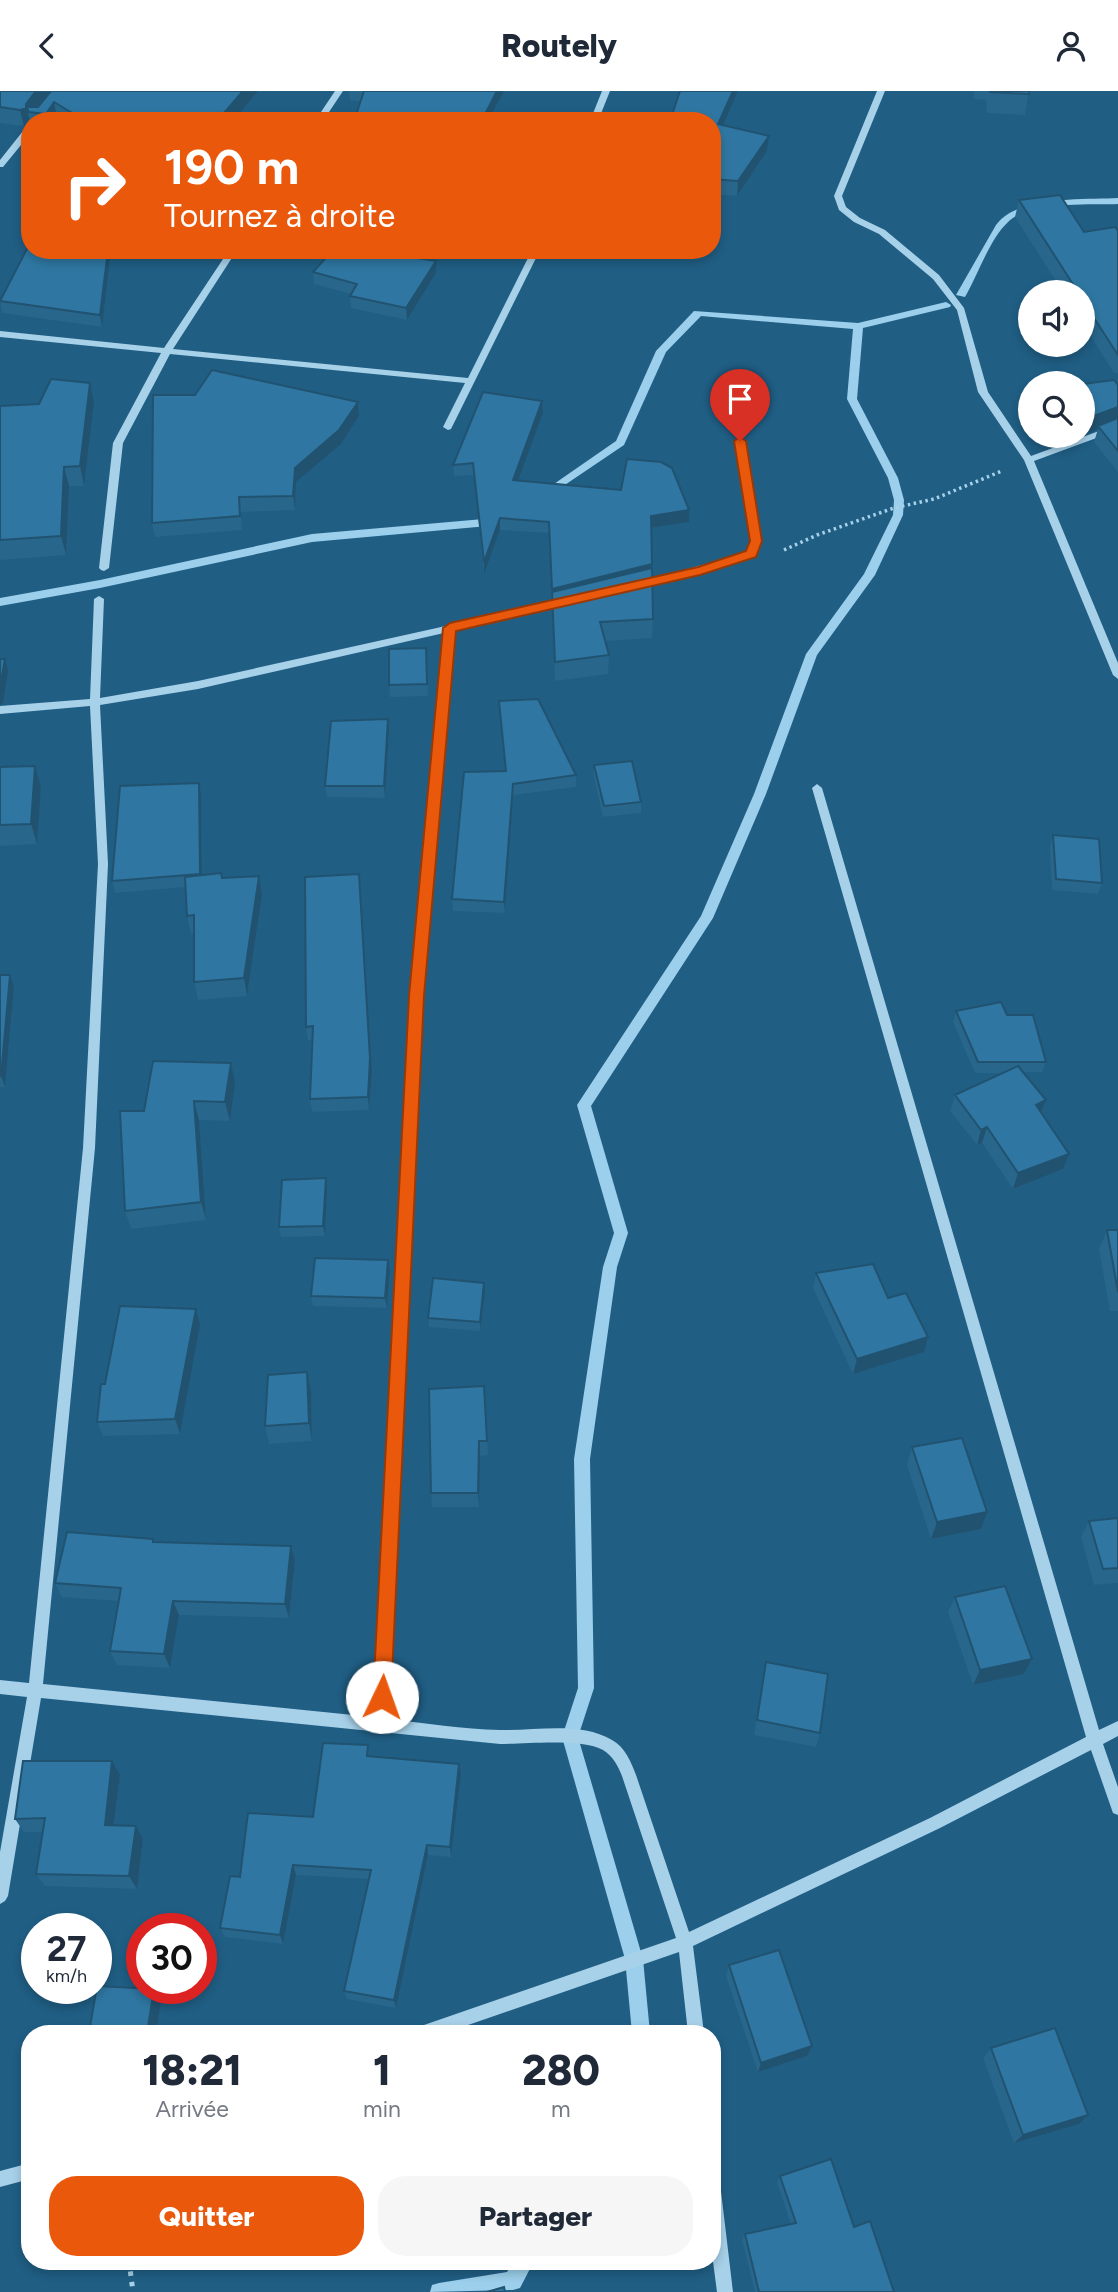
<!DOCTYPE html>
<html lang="fr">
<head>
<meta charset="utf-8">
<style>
  :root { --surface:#fff; --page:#f6f6f7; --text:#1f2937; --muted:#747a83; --accent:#ea580c }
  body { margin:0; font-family:Figtree,sans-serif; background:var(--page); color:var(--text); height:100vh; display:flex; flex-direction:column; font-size:26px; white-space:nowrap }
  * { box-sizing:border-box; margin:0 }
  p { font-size:23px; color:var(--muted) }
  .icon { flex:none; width:38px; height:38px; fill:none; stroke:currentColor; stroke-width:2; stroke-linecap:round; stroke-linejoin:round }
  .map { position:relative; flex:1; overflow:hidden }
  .sheet { position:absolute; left:21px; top:1934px; width:700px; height:245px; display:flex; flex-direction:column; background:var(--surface); border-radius:28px; box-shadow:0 4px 10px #0003 }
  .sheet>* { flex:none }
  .top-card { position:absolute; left:21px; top:21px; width:700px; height:147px; border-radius:28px; box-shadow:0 4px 10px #0003; background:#ea580c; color:#fff; overflow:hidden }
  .controls { position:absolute; left:1018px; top:189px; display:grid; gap:14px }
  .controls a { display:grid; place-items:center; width:77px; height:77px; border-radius:50%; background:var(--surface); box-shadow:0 4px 10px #0003; font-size:35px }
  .speed { position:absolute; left:21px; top:1822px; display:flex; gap:14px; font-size:35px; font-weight:700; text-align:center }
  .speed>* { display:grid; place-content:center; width:91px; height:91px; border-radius:50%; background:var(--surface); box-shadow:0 4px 10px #0003; line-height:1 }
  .speed small { font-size:18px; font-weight:400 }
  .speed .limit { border:10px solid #d22; background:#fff; color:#111 }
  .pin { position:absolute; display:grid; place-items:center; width:60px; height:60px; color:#fff; margin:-72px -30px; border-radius:50% 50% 50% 0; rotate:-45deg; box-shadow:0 0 7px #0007 }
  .pin .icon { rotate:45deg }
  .me { position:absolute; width:77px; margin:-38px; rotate:3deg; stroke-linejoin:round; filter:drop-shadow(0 0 5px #0008) }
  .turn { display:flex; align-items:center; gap:24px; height:147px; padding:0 28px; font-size:32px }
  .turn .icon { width:91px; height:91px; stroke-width:2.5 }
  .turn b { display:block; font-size:49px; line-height:60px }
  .eta { display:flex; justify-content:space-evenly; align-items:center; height:119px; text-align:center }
  .eta b { font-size:42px; font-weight:800; line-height:49px }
  .button { display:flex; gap:14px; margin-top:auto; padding:14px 28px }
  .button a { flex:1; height:80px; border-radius:28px; background:var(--accent); color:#fff; font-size:28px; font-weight:800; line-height:80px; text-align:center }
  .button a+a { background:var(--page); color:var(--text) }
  header { display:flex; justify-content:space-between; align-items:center; height:91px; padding:0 28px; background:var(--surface); font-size:32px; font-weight:800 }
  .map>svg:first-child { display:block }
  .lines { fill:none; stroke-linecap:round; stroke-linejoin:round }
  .stream { fill:#9bcfeb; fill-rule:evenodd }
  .path-far1 { stroke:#a7d1e9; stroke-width:3.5; stroke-dasharray:2.5 3.5; stroke-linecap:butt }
  .path { stroke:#a7d1e9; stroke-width:5; stroke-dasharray:4.5 6; stroke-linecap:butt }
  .minor { fill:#a7d1e9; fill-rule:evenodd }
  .wall { fill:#28668b }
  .shaded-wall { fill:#215371 }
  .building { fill:#2f77a2; stroke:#215371; stroke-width:2 }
  .route { fill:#ea580c; stroke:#983908; stroke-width:2 }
</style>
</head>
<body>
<header><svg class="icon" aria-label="back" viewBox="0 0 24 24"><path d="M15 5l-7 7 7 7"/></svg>Routely<svg class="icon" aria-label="person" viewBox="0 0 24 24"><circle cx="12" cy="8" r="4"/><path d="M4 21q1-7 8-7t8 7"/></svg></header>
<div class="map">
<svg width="1118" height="2201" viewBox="0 0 1118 2201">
  <rect width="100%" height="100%" fill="#205e84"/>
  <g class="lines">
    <path class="stream" d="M1118,107V113C1089,114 1029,110 1008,131C989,149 978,184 965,206L956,204L996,134C1018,104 1084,109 1118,107Z
      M946,211L951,214L950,216L863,237L857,308L898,387L904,409L903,424L875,484L817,564L766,703L713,827L591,1015L628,1142L617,1176L590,1368L594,1597L578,1646L643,1868L650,1942H632L625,1868L562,1646L578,1597L574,1368L603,1176L614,1142L577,1014L701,825L754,703L806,563L864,483L893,424L894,409L888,387L847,308L853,238L701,225L666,261L624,354L547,406L543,408L538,404L616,350L656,260L694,220L858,232Z
      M495,427L499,428V434L312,451L100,497L0,515V507L100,489L312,443Z
      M514,2170H534L520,2197L513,2199L430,2201L432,2194L439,2192L507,2181Z"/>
    <path class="path-far1" d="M784,459L817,444L894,417L934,408L1002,380"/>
    <path class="path" d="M129,2170L133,2201"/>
    <path class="minor" d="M335,0H343L323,30H315Z
      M602,0H610L598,30H590Z
      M877,0H885L842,105L846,116L860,127L885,139L939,184L964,217L988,301L1031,365L1118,333V339L1034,370L1118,572V588L1113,584L1024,369L978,301L957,219L933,188L879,143L854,131L839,119L834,105Z
      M27,35H30V43L3,76H0V69Z
      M229,159H237L173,258L468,287L532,159H540L451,338L448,339L443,336L465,292L170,263L123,352L109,477L104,480L101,479L99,477L113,352L161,262L0,246V240L164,257Z
      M740,347L745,350L761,450L755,465L637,498L634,497V493L748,461L751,450L735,350Z
      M99,505L104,508L100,607L198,590L568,508L573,511L568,514L455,540L422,905L387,1628C425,1632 463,1638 500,1639C536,1640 580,1630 612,1649C625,1656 631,1671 636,1684L689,1841L930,1727L1086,1646L812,697L817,693L822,697L1099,1639L1118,1630V1645L1103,1653L1118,1696V1724L1113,1722L1091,1659L940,1737L693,1855L704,1942H688L679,1861L445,1942H416L419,1937L424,1934L676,1847L622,1685C618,1675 613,1665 603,1659C582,1647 525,1653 500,1653L41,1607L8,1805L5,1810L0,1813V1761L27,1606L0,1603V1589L29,1592L83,1057L98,773L90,615L0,623V615L90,608L94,508ZM444,542L410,905L373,1626L43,1593L95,1057L108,773L100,614L198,598Z
      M30,2072V2088L0,2096V2080Z
      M712,2084L718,2086L720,2092L733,2201H717L712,2163Z"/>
  </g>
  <path class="wall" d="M0,0H258L233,30H62L57,27L56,30H30V32L24,35L0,32Z
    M349,0H504L490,26L350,9Z
    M738,0L723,34L769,45L767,60L737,105L712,103V30Z
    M974,0H1029L1025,24L987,22L986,9L974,8Z
    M1019,109L1084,141L1118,140V282H1114L1083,233V201H1063L1015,126Z
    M111,159L102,236L2,222L0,209Z
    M392,163L436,170V182L407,229L351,217L350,205L351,203L314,193L313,181Z
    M1083,293L1118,294V381L1094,351L1098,338L1087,342L1083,336Z
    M542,310L543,322L518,390L689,431L651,437L653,528L652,547L605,550L609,564L608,583L555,590L549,442L500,439L484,483L474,384L454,385L453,374Z
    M94,312L84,395H69L66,464L0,469V315Z
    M359,325L341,353L296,391L295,419L241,421L242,439L155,446L152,432Z
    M427,568L428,605L390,606L389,594Z
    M499,610L576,684V696L513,704L505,822L453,820L452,808L505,680Z
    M388,628L389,640L385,707L327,706L325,695Z
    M594,674L641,711V722L603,726L594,686Z
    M35,675L41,696L37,753L0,755V676Z
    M201,704L202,784L222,787L259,785L262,803L247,905L198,909L194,891V843H191L187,825L185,796L115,802L112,790Z
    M1053,744L1102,792L1098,803L1052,799L1050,756Z
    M359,783L372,980L369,1019L312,1021L310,1008L312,949H308L306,936Z
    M0,884H10L14,895L5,996H0Z
    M956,920L1007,924L1046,971L1042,981H1023L1046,1009L1042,1022L1063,1078L1013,1098L982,1052L977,1054L950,1020L955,1004L1004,982H975L953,931Z
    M231,972L235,991L230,1030L199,1029L206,1129L131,1138L125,1120L144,1020Z
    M326,1087L327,1098L325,1145L281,1146L279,1136Z
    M1107,1139H1118V1220H1110L1099,1158Z
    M388,1169L390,1179L387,1217L313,1215L311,1205Z
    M816,1182L928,1246L924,1261L853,1283L813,1197Z
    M484,1192L485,1201L480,1240L429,1236L428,1227Z
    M200,1234L180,1343L103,1345L97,1331L105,1293Z
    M307,1281L311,1299L312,1350L269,1353L265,1335Z
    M484,1295L488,1364L480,1365L479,1416H432L431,1402Z
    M912,1356L981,1438L931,1448L907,1374Z
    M1118,1427V1492L1094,1494L1081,1446L1089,1430Z
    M153,1448L155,1451L291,1455L295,1469L289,1527L179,1524L170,1577L117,1574L110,1560L118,1510L62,1506L55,1492Z
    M955,1506L1032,1568L1024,1583L973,1594L948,1521Z
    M766,1571L820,1642L816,1656L754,1644Z
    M370,1666L459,1673L461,1684L451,1766L428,1764L396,1917L347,1908L344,1900L369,1788L296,1784L283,1853L225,1846L220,1837L240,1786L313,1726Z
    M120,1684L114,1735H136L143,1748L137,1798L45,1795L36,1783L43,1741H24L15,1728Z
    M729,1874L807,1965L758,1981L726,1885Z
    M991,1957L1088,2024L1079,2033L1014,2052L983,1967Z
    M780,2085L854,2136L894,2201H755L742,2148L745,2143L791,2133L777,2091Z"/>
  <path class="shaded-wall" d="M36,0H52L34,22L27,17L30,32L24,35L20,19Z
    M243,0H258L233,30H217Z
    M497,0H504L488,30L484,25Z
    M733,0H738L717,48L718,33Z
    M54,11L57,27L56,30H47L46,23Z
    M769,45L767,60L737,105L738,90Z
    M108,159H111L102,236L100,224Z
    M436,170V182L407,229L406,217Z
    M90,292L94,312L84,395L80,375Z
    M542,310L543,322L514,401L513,389Z
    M358,311L359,325L341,353L296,391L295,419L293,405L295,377Z
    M1118,316V327L1098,335V338L1087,342L1091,326Z
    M64,376L69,395L66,464L61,445Z
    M689,419V431L650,437L651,425Z
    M500,427V439L484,483V471Z
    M652,473L651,485L552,501V509V498Z
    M5,568L8,579L3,612L0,614V596Z
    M388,628L389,640L385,707L384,695Z
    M35,675L41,696L37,753L31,733Z
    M199,692L201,704L202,794L200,783Z
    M513,693V704L505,822L504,811Z
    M359,783L372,980L369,1019L368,1006Z
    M259,785L262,803L247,905L244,887Z
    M10,884L14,895L5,996L1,985Z
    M231,972L235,991L230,1030L225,1011Z
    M1046,1009L1040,1025L1036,1014Z
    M194,1010L199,1029L206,1129L201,1111Z
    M987,1036L982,1052L977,1054L981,1039Z
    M1069,1063L1063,1078L1013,1098L1018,1082Z
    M326,1087L327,1098L325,1145L323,1135Z
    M388,1169L390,1179L387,1217L385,1207Z
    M484,1192L485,1201L480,1240V1231Z
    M196,1218L200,1234L180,1343L175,1328Z
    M928,1246L924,1261L853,1283L857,1268Z
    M307,1281L311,1299L312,1350L309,1332Z
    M479,1350L480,1365L479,1416L478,1402Z
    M987,1421L981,1438L931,1448L937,1431Z
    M291,1455L295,1469L289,1527L285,1513Z
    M173,1510L179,1524L170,1577L164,1563Z
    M1032,1568L1024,1583L973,1594L980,1579Z
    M112,1670L120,1684L112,1747L105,1734Z
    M459,1673L461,1684L451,1766L450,1756Z
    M136,1735L143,1748L137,1798L129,1785Z
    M427,1754L428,1764L396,1917L394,1909Z
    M293,1774L296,1784L283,1853L280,1844Z
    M154,1898L161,1909L156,1942H147Z
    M812,1955L807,1965L758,1981L761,1972Z
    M1088,2024L1079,2033L1014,2052L1023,2044Z"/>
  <path class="building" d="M0,0H36L26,13V16H38L51,0H243L217,30H88L84,29L54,11L46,23L29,21L27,17L20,19L0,16Z
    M364,0H497L484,25L501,28L500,30H354Z
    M680,0H733L718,33L769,45L738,90L712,88V30H670Z
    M990,0H1029V3L990,1Z
    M1060,104L1084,141L1115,136L1118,140V264L1083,210V201H1078L1019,109Z
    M30,152V159H108L100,224L0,210Z
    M333,159H377L392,163L436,170L406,217L350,205L357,193L313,181Z
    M212,279L358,311L339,339L295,377L293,405L239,406L240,425L152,432L153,304H195Z
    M51,288L90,292L80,375L64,376L61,445L0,449V315L39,313Z
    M1114,289L1118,294V316L1091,326L1083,316V293Z
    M483,301L542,310L513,389L621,399L627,368L661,371L672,377L689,419L651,425L652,473L552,498L549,431L500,427L484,471L473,372L453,374Z
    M1118,327V360L1098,335Z
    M652,477L653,528L600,531L609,564L555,571L552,501Z
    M426,557L427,593L389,594V558Z
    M0,568H5L0,596Z
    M538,608L576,684L513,693L504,811L452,808L464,681L506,680L499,610Z
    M388,628L384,695H325L331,630Z
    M632,670L641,711L604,715L594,674Z
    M35,675L31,733L0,734V676Z
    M199,692L200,783L112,790L120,695Z
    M1053,744L1099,748L1102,792L1056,788Z
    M221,782L222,787L259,785L244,887L194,891V824L187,825L185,786Z
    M359,783L370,967L368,1006L310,1008L313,935L306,936L305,786Z
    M0,884H10L1,985H0Z
    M1001,911L1007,924H1033L1046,971H978L956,920Z
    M153,970L231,972L225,1011L194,1010L201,1111L125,1120L120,1020H144Z
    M1018,975L1046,1009L1036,1014L1069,1063L1018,1082L987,1036L981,1039L955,1004Z
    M326,1087L323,1135L279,1136L282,1089Z
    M1107,1139H1118V1201Z
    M315,1167L388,1169L385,1207L311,1205Z
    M873,1173L888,1207L906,1202L928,1246L857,1268L816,1182Z
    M433,1187L484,1192L480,1231L428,1227Z
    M120,1215L196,1218L175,1328L97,1331L101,1293H105Z
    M307,1281L309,1332L265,1335L268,1284Z
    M484,1295L487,1350H479L478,1402H431L429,1298Z
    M962,1347L987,1421L937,1431L912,1356Z
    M1118,1427V1477L1103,1478L1089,1430Z
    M67,1441L153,1448V1451L291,1455L285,1513L173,1510L164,1563L110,1560L121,1497L55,1492Z
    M1005,1495L1032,1568L980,1579L955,1506Z
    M766,1571L828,1583L820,1642L757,1629Z
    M323,1652L368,1654L367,1665L459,1673L450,1756L427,1754L394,1909L344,1900L371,1779L293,1774L280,1844L220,1837L230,1785L240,1786L248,1722L313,1726Z
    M23,1670H112L105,1734L136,1735L129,1785L36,1783L45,1727L15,1728Z
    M779,1859L812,1955L761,1972L729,1874Z
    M97,1895L154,1898L147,1942H89Z
    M1055,1937L1088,2024L1023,2044L991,1957Z
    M831,2068L854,2136L870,2130L894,2201H759L745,2143L796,2132L780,2085Z
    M504,2196L505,2201H487Z"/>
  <path class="route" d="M740,346L746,350L762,450L756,466L700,484L456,540L424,905L391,1606L388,1613L382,1615L375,1613L373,1606L409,905L443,537L450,532L698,476L746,460L750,450L734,350Z"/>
</svg>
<div class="controls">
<a><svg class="icon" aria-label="sound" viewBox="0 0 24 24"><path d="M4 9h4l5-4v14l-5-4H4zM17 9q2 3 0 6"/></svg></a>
<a><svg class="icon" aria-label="search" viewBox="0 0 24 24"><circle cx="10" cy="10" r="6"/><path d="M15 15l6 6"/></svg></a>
</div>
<div class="speed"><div>27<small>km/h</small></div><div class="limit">30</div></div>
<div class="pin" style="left:740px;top:350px;background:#d93025"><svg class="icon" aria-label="arrive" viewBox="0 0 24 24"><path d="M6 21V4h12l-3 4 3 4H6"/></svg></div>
<svg class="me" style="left:382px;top:1606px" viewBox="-20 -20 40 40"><circle r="19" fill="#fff"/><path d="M0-13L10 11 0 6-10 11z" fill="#ea580c"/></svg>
<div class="top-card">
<div class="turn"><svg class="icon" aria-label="right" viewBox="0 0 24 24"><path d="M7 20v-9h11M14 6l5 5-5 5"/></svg><div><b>190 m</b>Tournez à droite</div></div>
</div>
<section class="sheet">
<div class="eta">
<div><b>18:21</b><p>Arrivée</p></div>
<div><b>1</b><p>min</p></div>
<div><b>280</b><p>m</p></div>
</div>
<div class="button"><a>Quitter</a><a>Partager</a></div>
</section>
</div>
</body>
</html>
